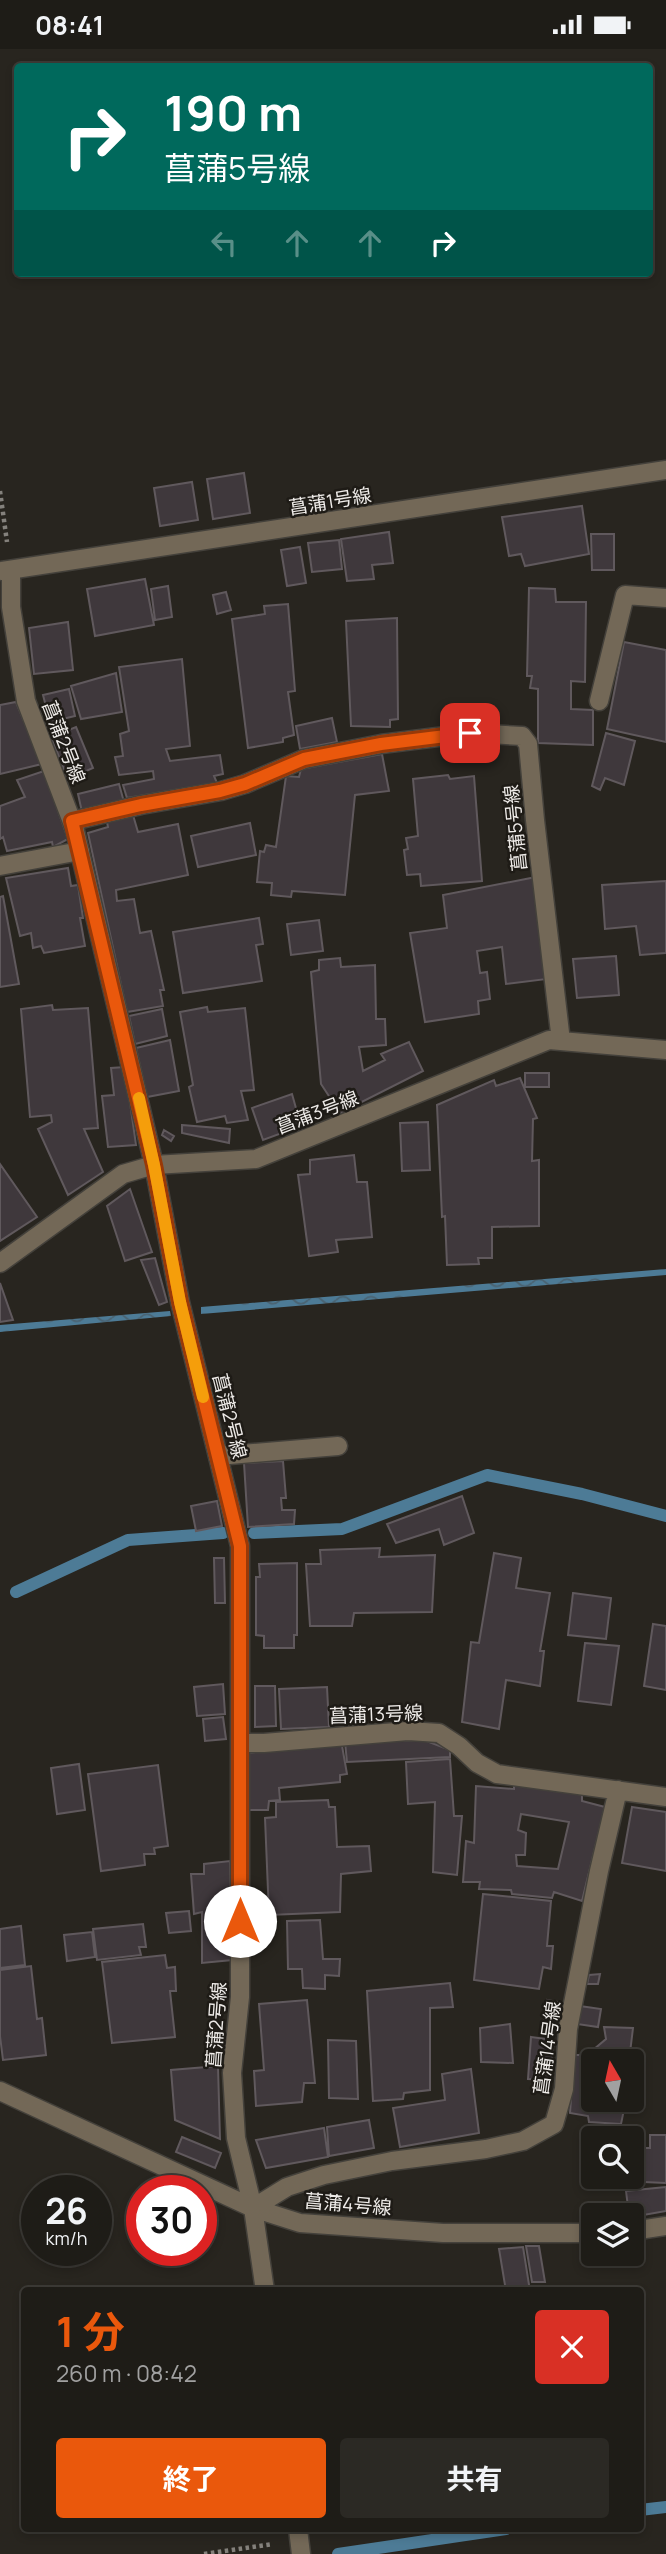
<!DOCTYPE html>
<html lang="ja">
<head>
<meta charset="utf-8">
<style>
  :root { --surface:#1e1c17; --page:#2b2924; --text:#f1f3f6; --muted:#a1a1a1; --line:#3c3a36; --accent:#ea580c }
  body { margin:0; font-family:Manrope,"Noto Sans JP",sans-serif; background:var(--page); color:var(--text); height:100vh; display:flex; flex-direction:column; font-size:26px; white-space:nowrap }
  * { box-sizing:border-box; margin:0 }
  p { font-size:23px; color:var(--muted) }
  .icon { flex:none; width:38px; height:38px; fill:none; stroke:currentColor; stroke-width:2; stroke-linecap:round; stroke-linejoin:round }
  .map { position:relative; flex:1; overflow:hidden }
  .sheet { position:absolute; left:21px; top:2238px; width:623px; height:245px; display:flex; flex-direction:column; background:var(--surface); border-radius:7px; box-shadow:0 4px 10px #0003,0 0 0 2px var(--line) }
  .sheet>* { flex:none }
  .hud { position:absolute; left:14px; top:14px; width:639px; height:214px; border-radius:7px; box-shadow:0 4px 10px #0003,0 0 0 2px var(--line); background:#00695c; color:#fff; overflow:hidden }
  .needle { width:46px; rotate:351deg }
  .fabs { position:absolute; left:581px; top:2000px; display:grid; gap:14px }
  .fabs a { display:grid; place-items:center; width:63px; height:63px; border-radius:7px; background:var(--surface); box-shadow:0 4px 10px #0003,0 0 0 2px var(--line); font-size:35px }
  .speed { position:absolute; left:21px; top:2126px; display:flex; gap:14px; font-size:35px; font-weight:700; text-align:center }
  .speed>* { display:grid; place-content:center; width:91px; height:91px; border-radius:50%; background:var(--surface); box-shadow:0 4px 10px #0003,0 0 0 2px var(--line); line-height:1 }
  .speed small { font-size:18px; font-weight:400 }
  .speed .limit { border:10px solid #d22; background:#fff; color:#111 }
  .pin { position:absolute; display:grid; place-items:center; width:60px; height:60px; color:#fff; margin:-30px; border-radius:14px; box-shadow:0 4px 10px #0006 }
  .me { position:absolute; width:77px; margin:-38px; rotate:0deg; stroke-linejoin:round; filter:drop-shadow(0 0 5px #0008) }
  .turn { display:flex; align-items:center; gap:24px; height:147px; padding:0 35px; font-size:32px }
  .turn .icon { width:91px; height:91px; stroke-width:2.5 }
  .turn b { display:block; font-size:49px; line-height:60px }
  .lanes { display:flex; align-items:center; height:66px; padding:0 35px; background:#0003; justify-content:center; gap:35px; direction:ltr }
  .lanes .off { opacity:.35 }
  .round { display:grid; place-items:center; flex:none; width:74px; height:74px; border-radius:7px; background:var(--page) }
  .overview { display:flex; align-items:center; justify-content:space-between; height:119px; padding:0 35px }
  h1 { font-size:42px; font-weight:700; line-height:52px; color:var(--accent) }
  .button { display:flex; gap:14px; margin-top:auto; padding:14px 35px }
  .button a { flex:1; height:80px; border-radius:7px; background:var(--accent); color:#fff; font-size:28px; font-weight:700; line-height:80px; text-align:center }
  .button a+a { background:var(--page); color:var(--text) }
  .status { display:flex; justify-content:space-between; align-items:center; height:49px; padding:0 35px; background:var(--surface); direction:ltr }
  .status svg { height:19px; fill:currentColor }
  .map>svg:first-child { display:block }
  .water { fill:url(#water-waves) }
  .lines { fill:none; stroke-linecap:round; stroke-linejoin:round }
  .stream { stroke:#4d7b96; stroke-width:12 }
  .building { fill:#3f383c; stroke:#60595d; stroke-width:2; fill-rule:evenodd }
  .lane-casing { stroke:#44413b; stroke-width:21 }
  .street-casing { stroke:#44413b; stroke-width:21 }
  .path { stroke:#84817c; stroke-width:4.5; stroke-dasharray:3.5 3.5; stroke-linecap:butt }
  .lane { stroke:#736857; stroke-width:18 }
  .street { stroke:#736857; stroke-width:18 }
  .route-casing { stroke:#983908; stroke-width:18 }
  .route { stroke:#ea580c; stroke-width:12 }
  .slow { stroke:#f59e0b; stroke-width:12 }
  .labels { text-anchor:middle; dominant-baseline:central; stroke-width:5; stroke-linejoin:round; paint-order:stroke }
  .street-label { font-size:19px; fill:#eeebe8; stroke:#1e1b16 }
</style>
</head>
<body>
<div class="status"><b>08:41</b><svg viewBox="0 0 49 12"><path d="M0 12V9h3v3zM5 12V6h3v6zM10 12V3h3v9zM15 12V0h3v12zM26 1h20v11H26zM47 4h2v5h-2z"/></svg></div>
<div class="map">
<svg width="666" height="2505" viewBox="0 0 666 2505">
  <defs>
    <pattern id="water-waves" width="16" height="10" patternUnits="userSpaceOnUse" patternTransform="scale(1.75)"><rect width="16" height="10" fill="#4d7b96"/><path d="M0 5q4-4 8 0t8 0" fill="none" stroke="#4a6372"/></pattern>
  </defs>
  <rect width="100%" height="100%" fill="#28251f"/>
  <path class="water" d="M666,1220V1226L201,1265V1258Z
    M170,1262L171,1267L0,1283V1276Z"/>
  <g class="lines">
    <path class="stream" d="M254,1484L342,1480L487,1426L582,1445L666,1467
      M16,1543L128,1491L223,1484
      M640,2461L666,2458
      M338,2505L506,2480"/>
  </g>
  <path class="building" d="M244,424L250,464L213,470L207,430Z
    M192,433L198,471L160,477L154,439Z
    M582,457L589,505L525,517L521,505L509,507L502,468Z
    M389,483L393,514L372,516L374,530L347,532L341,490Z
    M591,485H614V521H592Z
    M339,491L342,520L312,523L308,494Z
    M300,498L306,534L287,537L281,501Z
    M145,530L154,576L95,587L87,540Z
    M168,537L172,568L155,571L151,540Z
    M529,539L555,540L556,553H586L585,633L571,632V660L593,661V696L538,694V640L530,639L532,627H527Z
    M226,543L231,561L217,565L213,546Z
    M288,555L295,642L288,643L294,686L283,689V693L248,699L232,570L265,565L264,557Z
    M397,569L398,670L390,671V678L351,677L346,572Z
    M68,573L73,621L34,625L29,579Z
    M624,593L666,601V693L607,680Z
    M182,610L190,697L166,700L170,712L220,706L223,725L214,727L217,734L127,749L123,736L154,730L153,722L119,726L115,708L123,707L120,685L129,682L119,618Z
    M116,624L122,663L81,670L71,637Z
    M69,640L75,667L50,673L43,646Z
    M16,653L42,715L0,725V656Z
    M332,669L337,693L300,700L296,677Z
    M76,678L93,719L68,730L51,688Z
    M606,684L635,692L624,736L605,729L600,741L592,737Z
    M382,705L389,742L355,746L345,846L292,842L291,848L271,846L272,834L257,833L260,802L264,803L266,796L276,798L286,727L299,728L301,720Z
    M44,722L68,790L53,798L52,793L7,802L3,788L0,790V757L25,748L17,731Z
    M448,726L450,730L474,727L482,832L421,837L420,825L407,826L404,801L408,800L406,789L418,787L413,730Z
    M119,735L124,753L82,763L78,745Z
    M133,766L138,783L178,775L188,826L116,841L117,852L134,850L140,884L151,882L164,941H160L163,957L127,963L88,784L108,778L107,773Z
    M250,774L256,806L198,818L191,787Z
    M68,819L71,837L78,836L83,869H80L85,897L44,904L41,897L33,899L31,884L20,887L6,829Z
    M536,828L547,930L506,935L502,898L477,902L480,924L487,923L490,950L478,952L479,965L425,973L410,884L447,879L443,846Z
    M666,832V904L640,906L636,877L605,880L602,836Z
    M3,847L19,935L0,938V848Z
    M259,869L263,895L256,896L262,932L183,944L173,883Z
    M319,871L323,902L291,906L287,875Z
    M616,907L619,946L577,949L573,910Z
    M340,909L341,918L375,916L376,970H385L386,996L359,998L363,1022L385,1011L381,1005L409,993L423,1022L340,1064L321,1035L311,923L319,921V911Z
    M52,956L53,961L88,959L98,1079L84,1080L103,1123L68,1146L38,1080L52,1073L51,1066L30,1068L21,960Z
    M207,958L208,963L245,959L254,1041L241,1042L248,1071L227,1074L225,1067L197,1073L189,1038L193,1036L180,963Z
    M162,960L167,987L135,995L129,967Z
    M170,991L179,1042L147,1048L136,999Z
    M125,1018L136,1096L108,1098L102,1047L114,1046L111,1019Z
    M525,1024H549V1038H525Z
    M520,1029L537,1069L533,1070L532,1112L539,1111V1177L492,1178V1209H478L479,1215L447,1216L445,1167L442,1168L437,1056L494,1031L496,1037Z
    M292,1045L301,1077L263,1091L252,1059Z
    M428,1073L430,1121L402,1122L400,1074Z
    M182,1076L230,1080L229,1094L182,1084Z
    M164,1081L174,1087L171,1092L162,1086Z
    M354,1106L357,1133H367L372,1188L336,1191L338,1203L309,1207L298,1126L310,1125V1111Z
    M0,1115L37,1168L0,1192Z
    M130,1140L152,1203L125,1212L107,1157Z
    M155,1209L167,1253L159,1256L141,1211Z
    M0,1234L13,1271L0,1273Z
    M283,1412L286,1449H281L282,1461H295L294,1475L248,1478L244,1414Z
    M462,1447L474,1484L444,1496L439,1480L396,1494L387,1475Z
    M217,1452L222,1477L196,1482L191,1457Z
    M380,1499L379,1508L435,1506L432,1563L354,1564L352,1577H310L306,1515H321L320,1501Z
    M494,1504L521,1509L516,1539L550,1544L540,1602H544L540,1637L506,1631L499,1680L462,1673L471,1593L479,1594Z
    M214,1509H224L225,1554H215Z
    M297,1514V1586H294V1599H264V1587L256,1586V1528H260L259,1515Z
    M573,1544L611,1549L606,1590L568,1586Z
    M653,1575L666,1577V1641L644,1637Z
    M585,1594L619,1597L611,1656L578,1652Z
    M223,1635L225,1665L197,1667L194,1638Z
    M255,1637H275L276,1677L255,1678Z
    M327,1638L329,1678L281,1680L279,1640Z
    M223,1668L226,1690L205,1692L203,1670Z
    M341,1691L347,1725L340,1726V1733L279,1739L280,1751L269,1752L268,1761H249L248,1704Z
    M424,1691L450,1701V1708L347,1713L345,1693Z
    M450,1710L454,1767H462L457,1826L433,1823L435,1753L408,1755L406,1713Z
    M79,1715L85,1761L57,1765L51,1719Z
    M158,1716L168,1797L154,1799L155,1805H144L145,1816L101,1822L88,1725Z
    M514,1736L582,1745V1752L605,1758L582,1852L554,1843L552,1849L512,1845L511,1841L479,1840L480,1833H463L466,1792L474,1794L476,1737L514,1740ZM521,1765L569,1773L558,1820L517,1817L516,1806H525L526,1784L518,1781Z
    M328,1751L329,1758H335L337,1798L369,1797L371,1822L341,1825L340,1863L269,1866L265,1769L276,1768V1753Z
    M632,1758L666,1763V1822L622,1814Z
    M230,1812L232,1911L202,1914V1863L194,1865L191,1825H204V1815Z
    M483,1845L551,1852L547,1897H553L551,1920L543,1918L539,1940L474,1931Z
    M189,1862L191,1882L169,1884L166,1864Z
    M320,1871L323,1910H340L339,1927L325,1926V1940L303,1939L302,1920H288L287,1872Z
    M143,1875L146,1898H139L141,1906L97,1911L93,1880Z
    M21,1877L25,1916L0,1919V1880Z
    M92,1883L95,1908L67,1912L64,1886Z
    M165,1906L167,1919L175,1918L176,1942H170L175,1988L112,1994L102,1913Z
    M31,1917L37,1970L42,1969L46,2006L3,2011L0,1987V1921Z
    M600,1925L598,1935H587L589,1926Z
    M450,1934L453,1958L430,1959V2041L404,2044L403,2050L373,2052L367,1942Z
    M307,1951L315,2034H304L302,2053L256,2057L254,2022L264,2021L259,1955Z
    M547,1951L558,1953L555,1983L543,1981Z
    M580,1957L601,1960L598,1978L577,1975Z
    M510,1975L513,2014L481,2013L480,1979Z
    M604,1978L633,1979L629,2012H593V2051H626L621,2075L589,2073L588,2067L570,2064L574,2006H587L606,1990Z
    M531,1988L554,1991L549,2031L528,2030Z
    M328,1991L356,1992L358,2050L329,2049Z
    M632,2016H636L632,2044Z
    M218,2017L220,2090L175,2071L171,2021Z
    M471,2020L479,2084L400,2098L393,2059L445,2051L442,2025Z
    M369,2071L374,2099L329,2107L327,2078Z
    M324,2079L328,2108L266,2119L256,2091Z
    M650,2086H666V2134L621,2132V2128H632V2099H650Z
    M182,2088L221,2104L215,2119L176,2103Z
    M666,2138V2162L632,2168L629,2166L626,2142Z
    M526,2197H539L545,2233H532Z
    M523,2198L530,2242H506L499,2200Z"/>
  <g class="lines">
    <defs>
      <path id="lane" d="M599,652L625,546L666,549
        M218,1407L338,1397"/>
      <path id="street" d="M11,521V558L26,652L74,778L154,1116L180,1253L240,1497V1948L232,2024L236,2089L253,2159L265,2242
        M2,522L666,421
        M72,772L141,756L221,742L245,735L304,710L381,695L470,684L522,687L528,695L535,771L561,992
        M0,817L80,802
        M0,1214L123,1125L154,1116L256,1110L549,991L666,1001
        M241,1694H264L408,1682L439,1684L459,1697L477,1714L497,1725L666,1748
        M0,2042L253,2159L300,2174L443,2184H593
        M253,2159L287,2138L324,2126L392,2112L486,2100L523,2092L554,2075L564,2040L568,1980L599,1822L618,1741
        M632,2182L666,2177
        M298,2480L301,2505"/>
    </defs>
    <use href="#lane" class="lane-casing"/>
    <use href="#street" class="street-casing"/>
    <path class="path" d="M0,442L7,493
      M204,2505L273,2495"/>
    <use href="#lane" class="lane"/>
    <use href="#street" class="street"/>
  </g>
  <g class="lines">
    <defs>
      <path id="route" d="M240,1872V1497L180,1253L154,1116L72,772L141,756L220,742L245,735L304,710L381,695L470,684"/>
    </defs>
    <use href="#route" class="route-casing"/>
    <use href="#route" class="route"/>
    <path class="slow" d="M139,1049L154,1116L180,1253L203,1348"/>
  </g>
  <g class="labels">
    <g class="street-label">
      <text transform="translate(330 452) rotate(-9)">菖蒲1号線</text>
      <text transform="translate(64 693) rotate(69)">菖蒲2号線</text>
      <text transform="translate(515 779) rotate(-96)">菖蒲5号線</text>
      <text transform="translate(317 1063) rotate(-21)">菖蒲3号線</text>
      <text transform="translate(230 1367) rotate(76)">菖蒲2号線</text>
      <text transform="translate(376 1665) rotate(-2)">菖蒲13号線</text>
      <text transform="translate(216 1976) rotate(-86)">菖蒲2号線</text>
      <text transform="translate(547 1999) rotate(-82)">菖蒲14号線</text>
      <text transform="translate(348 2155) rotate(5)">菖蒲4号線</text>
    </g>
  </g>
</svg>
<div class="fabs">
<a><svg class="needle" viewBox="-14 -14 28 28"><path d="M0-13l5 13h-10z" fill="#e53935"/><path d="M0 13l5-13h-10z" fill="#a1a1a1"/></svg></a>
<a><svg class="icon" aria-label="search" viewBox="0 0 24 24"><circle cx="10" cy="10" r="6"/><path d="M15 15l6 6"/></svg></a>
<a><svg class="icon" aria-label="layers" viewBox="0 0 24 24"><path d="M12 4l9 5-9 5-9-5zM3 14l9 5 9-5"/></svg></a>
</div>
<div class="speed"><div>26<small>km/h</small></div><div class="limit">30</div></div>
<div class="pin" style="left:470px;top:684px;background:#d93025"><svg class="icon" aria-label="arrive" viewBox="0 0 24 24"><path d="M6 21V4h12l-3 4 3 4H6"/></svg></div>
<svg class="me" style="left:240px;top:1872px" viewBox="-20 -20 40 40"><circle r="19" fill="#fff"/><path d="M0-13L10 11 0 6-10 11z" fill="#ea580c"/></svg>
<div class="hud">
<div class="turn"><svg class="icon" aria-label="right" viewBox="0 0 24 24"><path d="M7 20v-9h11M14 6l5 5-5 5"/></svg><div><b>190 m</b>菖蒲5号線</div></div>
<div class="lanes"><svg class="icon off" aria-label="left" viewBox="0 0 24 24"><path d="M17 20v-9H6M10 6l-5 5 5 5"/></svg><svg class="icon off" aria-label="ahead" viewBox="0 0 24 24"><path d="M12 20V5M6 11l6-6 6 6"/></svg><svg class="icon off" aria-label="ahead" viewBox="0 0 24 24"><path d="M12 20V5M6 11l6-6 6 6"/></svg><svg class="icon" aria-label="right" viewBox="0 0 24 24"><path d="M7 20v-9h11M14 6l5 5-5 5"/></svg></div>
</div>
<section class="sheet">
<div class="overview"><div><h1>1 分</h1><p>260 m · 08:42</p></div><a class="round" style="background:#d93025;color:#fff"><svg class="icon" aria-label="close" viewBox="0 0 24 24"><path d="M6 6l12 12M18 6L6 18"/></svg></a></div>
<div class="button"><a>終了</a><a>共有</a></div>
</section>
</div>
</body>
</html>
